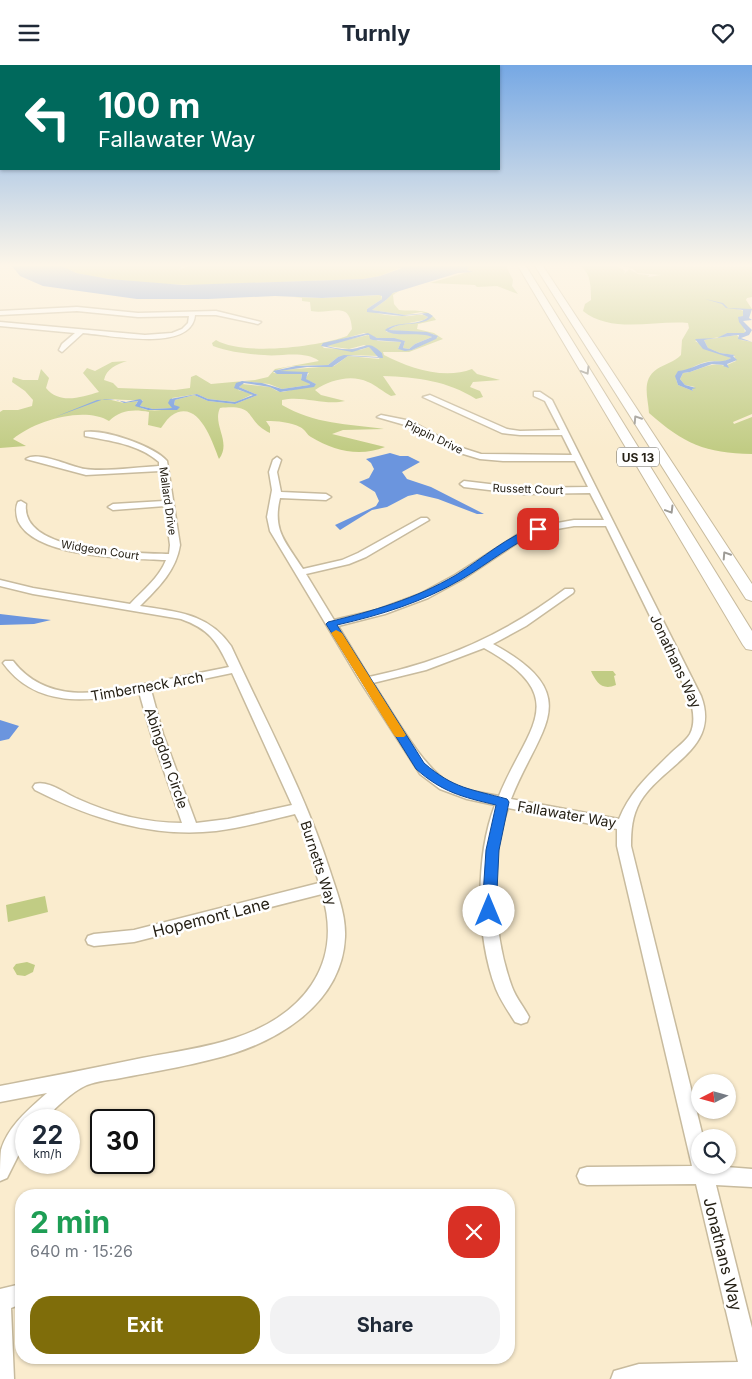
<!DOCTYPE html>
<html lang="en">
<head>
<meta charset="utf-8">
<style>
  :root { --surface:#fff; --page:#f2f2f3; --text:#1f2937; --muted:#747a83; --accent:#7f6d0a }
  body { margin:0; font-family:Inter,sans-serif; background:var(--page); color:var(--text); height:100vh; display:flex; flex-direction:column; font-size:19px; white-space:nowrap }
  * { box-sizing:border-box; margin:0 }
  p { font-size:16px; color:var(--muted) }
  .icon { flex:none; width:28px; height:28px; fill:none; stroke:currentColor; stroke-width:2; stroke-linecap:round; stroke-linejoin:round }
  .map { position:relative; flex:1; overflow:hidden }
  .side { position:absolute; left:15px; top:1124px; width:500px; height:175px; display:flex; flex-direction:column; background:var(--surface); border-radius:20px; box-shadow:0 1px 4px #0004 }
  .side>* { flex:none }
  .banner { position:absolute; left:0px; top:0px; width:500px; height:105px; box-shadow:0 1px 4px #0004; background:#00695c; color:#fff; overflow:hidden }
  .needle { width:32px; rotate:264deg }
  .fabs { position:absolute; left:691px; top:1009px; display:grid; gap:10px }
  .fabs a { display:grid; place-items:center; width:45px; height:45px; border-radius:50%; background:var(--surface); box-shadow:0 1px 4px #0004; font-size:25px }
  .speed { position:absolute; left:15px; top:1044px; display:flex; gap:10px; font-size:25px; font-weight:700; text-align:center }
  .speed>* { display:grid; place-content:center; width:65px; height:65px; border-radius:50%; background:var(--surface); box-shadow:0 1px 4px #0004; line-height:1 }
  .speed small { font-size:12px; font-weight:400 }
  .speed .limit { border:2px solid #111; border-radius:8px; background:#fff; color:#111 }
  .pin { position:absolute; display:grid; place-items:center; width:42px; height:42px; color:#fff; margin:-21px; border-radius:10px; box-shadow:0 2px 8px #0006 }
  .me { position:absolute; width:55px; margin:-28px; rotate:0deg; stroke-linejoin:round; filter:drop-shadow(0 0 4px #0008) }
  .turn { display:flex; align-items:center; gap:18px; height:105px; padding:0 15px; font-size:22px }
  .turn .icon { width:65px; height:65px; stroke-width:2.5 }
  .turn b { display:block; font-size:35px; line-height:42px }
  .round { display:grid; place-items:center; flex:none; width:52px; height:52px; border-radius:20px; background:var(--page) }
  .overview { display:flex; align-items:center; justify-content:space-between; height:85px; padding:0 15px }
  h1 { font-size:30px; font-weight:700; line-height:38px; color:#1e9e55 }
  .cta { display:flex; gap:10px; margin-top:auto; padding:10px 15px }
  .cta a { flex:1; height:58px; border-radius:20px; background:var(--accent); color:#fff; font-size:20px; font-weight:700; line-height:58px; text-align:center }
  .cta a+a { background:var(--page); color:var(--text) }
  header { display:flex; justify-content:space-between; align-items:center; height:65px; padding:0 15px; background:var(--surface); font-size:22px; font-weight:700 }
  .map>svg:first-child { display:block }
  .green { fill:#c1cc84 }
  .water { fill:#6b95de }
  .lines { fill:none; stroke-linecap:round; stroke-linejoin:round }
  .minor-casing { stroke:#c8bb9e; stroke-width:3 }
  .highway-casing { stroke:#c8bb9e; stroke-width:2 }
  .minor { fill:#fff; fill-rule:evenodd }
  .highway { fill:#fff; fill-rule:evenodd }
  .oneway { stroke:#9d9b96 }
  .route { fill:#1a73e8; stroke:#114b97 }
  .slow { fill:#f59e0b }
  .labels { text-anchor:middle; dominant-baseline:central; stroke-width:5; stroke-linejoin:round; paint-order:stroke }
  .far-street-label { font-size:11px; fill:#262116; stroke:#fff }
  .shield { fill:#fff; stroke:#67645c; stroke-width:1 }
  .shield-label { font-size:12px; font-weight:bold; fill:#262116 }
  .street-label { font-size:14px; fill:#262116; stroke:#fff }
  .near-street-label { font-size:16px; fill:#262116; stroke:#fff }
</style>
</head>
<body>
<header><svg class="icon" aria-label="menu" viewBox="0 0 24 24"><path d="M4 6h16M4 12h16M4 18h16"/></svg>Turnly<svg class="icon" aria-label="heart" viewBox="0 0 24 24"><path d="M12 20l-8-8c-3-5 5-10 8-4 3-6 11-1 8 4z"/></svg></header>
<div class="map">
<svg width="752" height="1314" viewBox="0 0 752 1314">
  <rect width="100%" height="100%" fill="#faecce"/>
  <path class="green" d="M62,201H183L177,206L188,201H404L380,211L363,214L198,220L154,219L93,212L76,208Z
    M470,201H506L513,215L512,221L518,229L497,221L477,222L475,220L430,218L471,206L467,205Z
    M581,201H617L625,206L624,209L629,204L638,209L649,210L648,212L661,210L637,208L633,204L623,201L752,202V232L747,233L746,235L752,244H737L744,246L743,251L739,256L744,262L745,268H727L720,272L695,276C707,283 719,288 731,293C724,298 720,296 712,296C700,297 683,306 676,314L678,320L693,326L692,324L695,322L685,320L680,314L683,308C698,307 712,294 727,302V300L736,296L734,290L720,288L708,283L704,275L737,270L741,275L752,277V349L733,357L734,359L752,352V389C705,388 684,379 649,348C648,332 641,315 657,304C665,299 674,297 681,290L682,275L689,263L688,258C655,255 611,269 583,246L585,239L591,235C591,223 591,209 581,201Z
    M399,226L393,230L394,239L399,245C413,247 428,242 436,255L418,259L417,264L434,268L443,274L409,287H383L384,290C409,303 444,315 472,304L477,309L500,315L473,317L470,322L480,326L483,332L476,334C448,316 417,312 383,311L396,330L391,331C383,327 376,320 368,317C351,309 330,315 315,325L321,330L345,336C325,341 303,330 282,335V340C314,359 348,359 384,364L343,365L332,369L385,382C360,392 334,386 311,372C307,370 305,364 300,362C290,357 278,356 266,356L270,362V368C243,355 259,339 220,343C212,360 232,377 219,394C212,376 198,332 171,351C168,353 164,359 161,363L148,360L149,347C133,344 121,345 109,356C83,341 35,356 13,374L26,381L0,383V347L3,345H18L32,341L33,335L25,326L12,317L13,312L23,315H38L41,304L49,313L46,323C60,340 81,332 99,327L83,308L87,303L95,306L112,297L127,296C117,299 106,304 104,315L113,318L118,323L175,325L190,323L191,312L196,310L211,319L255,315L268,312L275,304L319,296C304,285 281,292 264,290C247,289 229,287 213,281L212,278L216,275C243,291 317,282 347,271L352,264C350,234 331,250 311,246L310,237L302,236V233L294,232L322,233L381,230L382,234L367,244C378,250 391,251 404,251C412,252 421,247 428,252L424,255L389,262L386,267L426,269L432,272L415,279L409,284L403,283L405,276L377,273L364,268L321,280L324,283L360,285L369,282L379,291L353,290L338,292L328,300C314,301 284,298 273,308L302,309L301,314L310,319L309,320L282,324L269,319L242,316L239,317L238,325L253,329L236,337L208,334L197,329L172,333V343L153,344L140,341L143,335C130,336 119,334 107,334L124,338L138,336L136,339C146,349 160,344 173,345L175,335L194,330L208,336L235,339L258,330L239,322L242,319L270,322L277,326L283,327L316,319L305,314L309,308L279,307L282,305L334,301L348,291L379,294L382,288L364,280L349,284L327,281L329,279L368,270L378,276L401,277L398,284L412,285L438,272L433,269L389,265C401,255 420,262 433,251L421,247L405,250L372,245L386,235L391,229Z
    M591,606H613L616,610L614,611L616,620C602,626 596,617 591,606Z
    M45,831L48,847L8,857L6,840Z
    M27,897L35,900L33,907L25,911L17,910L13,903L16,899Z"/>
  <path class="water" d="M12,201H62L76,208L109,214L183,220L363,214L380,211L402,203L396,202L404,201H470L467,205L473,207L458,208L393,228L386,235L372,245L405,250L428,248L433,251C422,263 401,255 389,265L427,267L438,271L436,274L412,285L405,286L398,284L401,277L373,275L370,274L369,270H366L327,281C334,283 344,285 352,284C367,282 368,275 382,288L383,293L348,291L332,302H307L280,306L308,307L306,314L316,319L314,322L280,327L270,322L244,318L239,322L258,330L235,339L208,336L194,330L175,335L174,340L180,342L177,345H148L135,341L138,336L124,338L118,335L104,334L55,352L97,335L111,334L126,337L140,334L143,336L140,341L153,344L172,343L168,338L170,334L197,329L208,334L235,337L253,330L234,323L236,318L242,316L262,318L282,324L309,320L310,319L301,315L302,309H277L273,306L296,301L328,300L338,292L344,290L378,292L369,282L352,287L321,281L323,278L368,268L377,273H394L405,276L403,283L409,284L415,279L432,272C420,266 392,273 385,265C397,255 418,262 428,252L422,249L402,251L367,247V244L382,234V231L379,230L322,233L275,231L208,234H137L43,221L20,211Z
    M705,234L723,238L728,243L752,244L749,253L752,255L743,256L752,265L749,270L741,273L752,277L738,274L739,270H737L704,275L708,283L720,288L735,290L733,291L737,295L727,299L729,303L723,301L724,300L712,299L690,307L683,308L680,314L685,320L696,323L692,324L693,326L678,320L675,311L678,306C689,305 698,299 708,297C717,295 723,298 731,293L703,284L695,274L717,273L727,268H744L746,266L739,257L738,252L743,251V245L726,243L722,239Z
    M390,388L400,391H408L420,397L402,407L407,414L431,422L484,449H477L438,434L417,429L408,431L387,442L372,445L340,465L335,460L376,441L379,436L375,427L359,417L369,413L374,404L371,398L366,394Z
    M0,549L51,555L34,559L0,560Z
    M0,655L19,661L9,674L0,676Z"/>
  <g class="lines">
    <defs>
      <path id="minor" d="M77,242L138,248L216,246L261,257L258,259L216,250H195C192,288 109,270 83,268L62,287L59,285L62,279L75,268L0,261V257L145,270L172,268L182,264L188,258L189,251L138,252L77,246L0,250V246Z
        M534,327H540L552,335L701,631C721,684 663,699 640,737C632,751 631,765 631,781L703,1072H700V1100L752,1104V1122L716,1120L752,1263V1314H611L614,1306L639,1299L738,1297L696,1119L587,1120L580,1118L577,1111L580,1104L587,1102L692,1101L617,781V764L508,743C489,794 493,871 512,922C516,933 524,942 529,952L527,957L521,959L515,957C508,946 501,936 496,924C476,872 475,792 495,740L467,734L440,724L420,709L360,616L270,466L267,452L272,425L269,407L273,395L277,392L281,395L277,407L281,427L326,429L331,432L326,435L280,433C272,466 286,477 303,504L342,495L358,488L421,453H427L429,455L366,492L349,499L306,509L334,555L377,545L420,529L455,510L520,468L535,462L574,455H604L590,428L523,429L464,422L460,419L464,416L523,423L588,422L575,396H503L480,394L450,385L405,360L377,352L381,350L411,356L456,381L481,389L572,390L562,370H520L502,368L423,332L430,330L507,364L520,366L560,365L545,336L534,331ZM574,461H606L689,631C693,643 696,657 690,669C686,676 677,682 671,688C649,710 631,725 619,754L511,734C539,662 588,631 493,579L526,561L573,528L574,526L573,524H565C504,570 444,596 369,612L338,561L385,549L428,533L463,514L526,472L540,467ZM484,583C575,633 526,663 499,731C482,728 465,726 450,718C423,704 391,645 373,618L426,605Z
        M85,367C105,364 154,381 167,396L180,480C176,506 158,523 140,541C177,547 208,548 231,581C265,655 305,728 330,806C337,828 346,849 345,872C342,941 273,980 213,994C183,1002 151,1007 121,1013C110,1015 97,1016 87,1020C71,1027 56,1043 43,1055H26V1075L7,1113L0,1116C0,1107 0,1094 1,1085C8,1061 29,1044 47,1028L0,1037V1021C47,1012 95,1003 142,993C173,987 205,983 235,973C302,951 344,900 322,829L134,877L94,881L88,879L86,875L88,871L94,869L134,865L319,818L302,763L295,749C269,755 243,763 216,766C152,773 92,754 35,725L33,722L35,719C48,715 66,729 78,734C111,749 146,758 182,758L151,669L139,627C90,637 36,644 3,598L5,596H13C48,641 102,628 150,618C176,613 203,607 229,602C217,576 209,564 181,554L33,529L0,521V515L33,523L130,539C143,525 159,513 166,495C130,494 35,493 18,456C16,449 15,443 18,437L21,436L26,439C20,489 136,488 169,489L170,480L165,441L113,445L108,442L113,439L164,436L160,406L86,410L26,394C37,385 71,402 85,404C103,407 140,402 159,401V397C139,379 110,376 85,371ZM232,608L292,740L228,754L196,758L163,669L151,625Z
        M21,1219V1239L11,1243L14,1314H0V1224Z"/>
      <path id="highway" d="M518,201H526L752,566V585L746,584L743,580Z
        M535,201H543L752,519V536L746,534L744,531Z"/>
    </defs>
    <use href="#minor" class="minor-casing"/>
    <use href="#highway" class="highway-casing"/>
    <use href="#minor" class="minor"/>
    <use href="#highway" class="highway"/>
  </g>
  <defs><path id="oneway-chevron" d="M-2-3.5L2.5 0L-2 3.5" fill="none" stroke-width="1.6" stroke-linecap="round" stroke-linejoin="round" transform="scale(1.25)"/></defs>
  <g class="oneway">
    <use href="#oneway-chevron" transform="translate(586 306) rotate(59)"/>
    <use href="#oneway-chevron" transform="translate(637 354) rotate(-123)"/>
    <use href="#oneway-chevron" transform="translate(670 445) rotate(59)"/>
    <use href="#oneway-chevron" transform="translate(726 490) rotate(-123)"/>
  </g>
  <linearGradient id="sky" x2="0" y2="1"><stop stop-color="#76a8e4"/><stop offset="0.52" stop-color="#fdf6e9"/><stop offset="1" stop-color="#fdf6e9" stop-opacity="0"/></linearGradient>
  <rect width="752" height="385" fill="url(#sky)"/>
  <path class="route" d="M538,461L542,464L541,466C513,478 489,498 462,514C423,537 381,550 337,560L424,698C454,724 471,724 507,734L509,737L499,785L496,846L494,850L489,851L484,850L482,846L486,785L496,740C462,732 442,727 416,704L326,559L328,557C373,546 415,534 456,510C482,494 508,470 538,461Z"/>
  <path class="slow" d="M336,565L342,568L406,670L404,672H396L394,670L331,568Z"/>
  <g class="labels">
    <g class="far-street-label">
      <text transform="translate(434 372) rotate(26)">Pippin Drive</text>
      <text transform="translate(528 424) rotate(2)">Russett Court</text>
      <text transform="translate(168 436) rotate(82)">Mallard Drive</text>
      <text transform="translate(100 485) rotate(9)">Widgeon Court</text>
    </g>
    <rect class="shield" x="617" y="382.5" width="42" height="19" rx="4"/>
    <g class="shield-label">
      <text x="638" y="392">US 13</text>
    </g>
    <g class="street-label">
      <text transform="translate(676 596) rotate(65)">Jonathans Way</text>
      <text transform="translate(147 621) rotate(-10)">Timberneck Arch</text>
      <text transform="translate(167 693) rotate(71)">Abingdon Circle</text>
      <text transform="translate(567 749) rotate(10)">Fallawater Way</text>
      <text transform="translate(319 798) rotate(72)">Burnetts Way</text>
    </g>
    <g class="near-street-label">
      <text transform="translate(211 852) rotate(-14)">Hopemont Lane</text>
      <text transform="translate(723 1189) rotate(76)">Jonathans Way</text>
    </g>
  </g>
</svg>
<div class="fabs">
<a><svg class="needle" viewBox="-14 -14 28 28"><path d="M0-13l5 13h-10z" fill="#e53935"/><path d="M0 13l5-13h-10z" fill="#747a83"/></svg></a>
<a><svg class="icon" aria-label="search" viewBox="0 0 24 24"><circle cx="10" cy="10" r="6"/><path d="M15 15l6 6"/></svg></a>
</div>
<div class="speed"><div>22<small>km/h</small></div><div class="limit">30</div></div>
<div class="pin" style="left:538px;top:464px;background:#d93025"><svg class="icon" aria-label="arrive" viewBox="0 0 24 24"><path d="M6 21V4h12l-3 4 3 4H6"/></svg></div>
<svg class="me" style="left:489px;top:846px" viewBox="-20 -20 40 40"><circle r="19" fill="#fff"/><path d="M0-13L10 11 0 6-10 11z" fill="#1a73e8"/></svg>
<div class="banner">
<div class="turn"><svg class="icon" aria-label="left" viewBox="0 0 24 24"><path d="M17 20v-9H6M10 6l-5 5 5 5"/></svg><div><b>100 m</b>Fallawater Way</div></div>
</div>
<section class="side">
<div class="overview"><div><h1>2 min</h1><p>640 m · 15:26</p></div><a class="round" style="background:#d93025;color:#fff"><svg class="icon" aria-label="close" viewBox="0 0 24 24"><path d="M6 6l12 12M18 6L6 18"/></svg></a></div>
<div class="cta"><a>Exit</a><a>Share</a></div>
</section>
</div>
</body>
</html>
